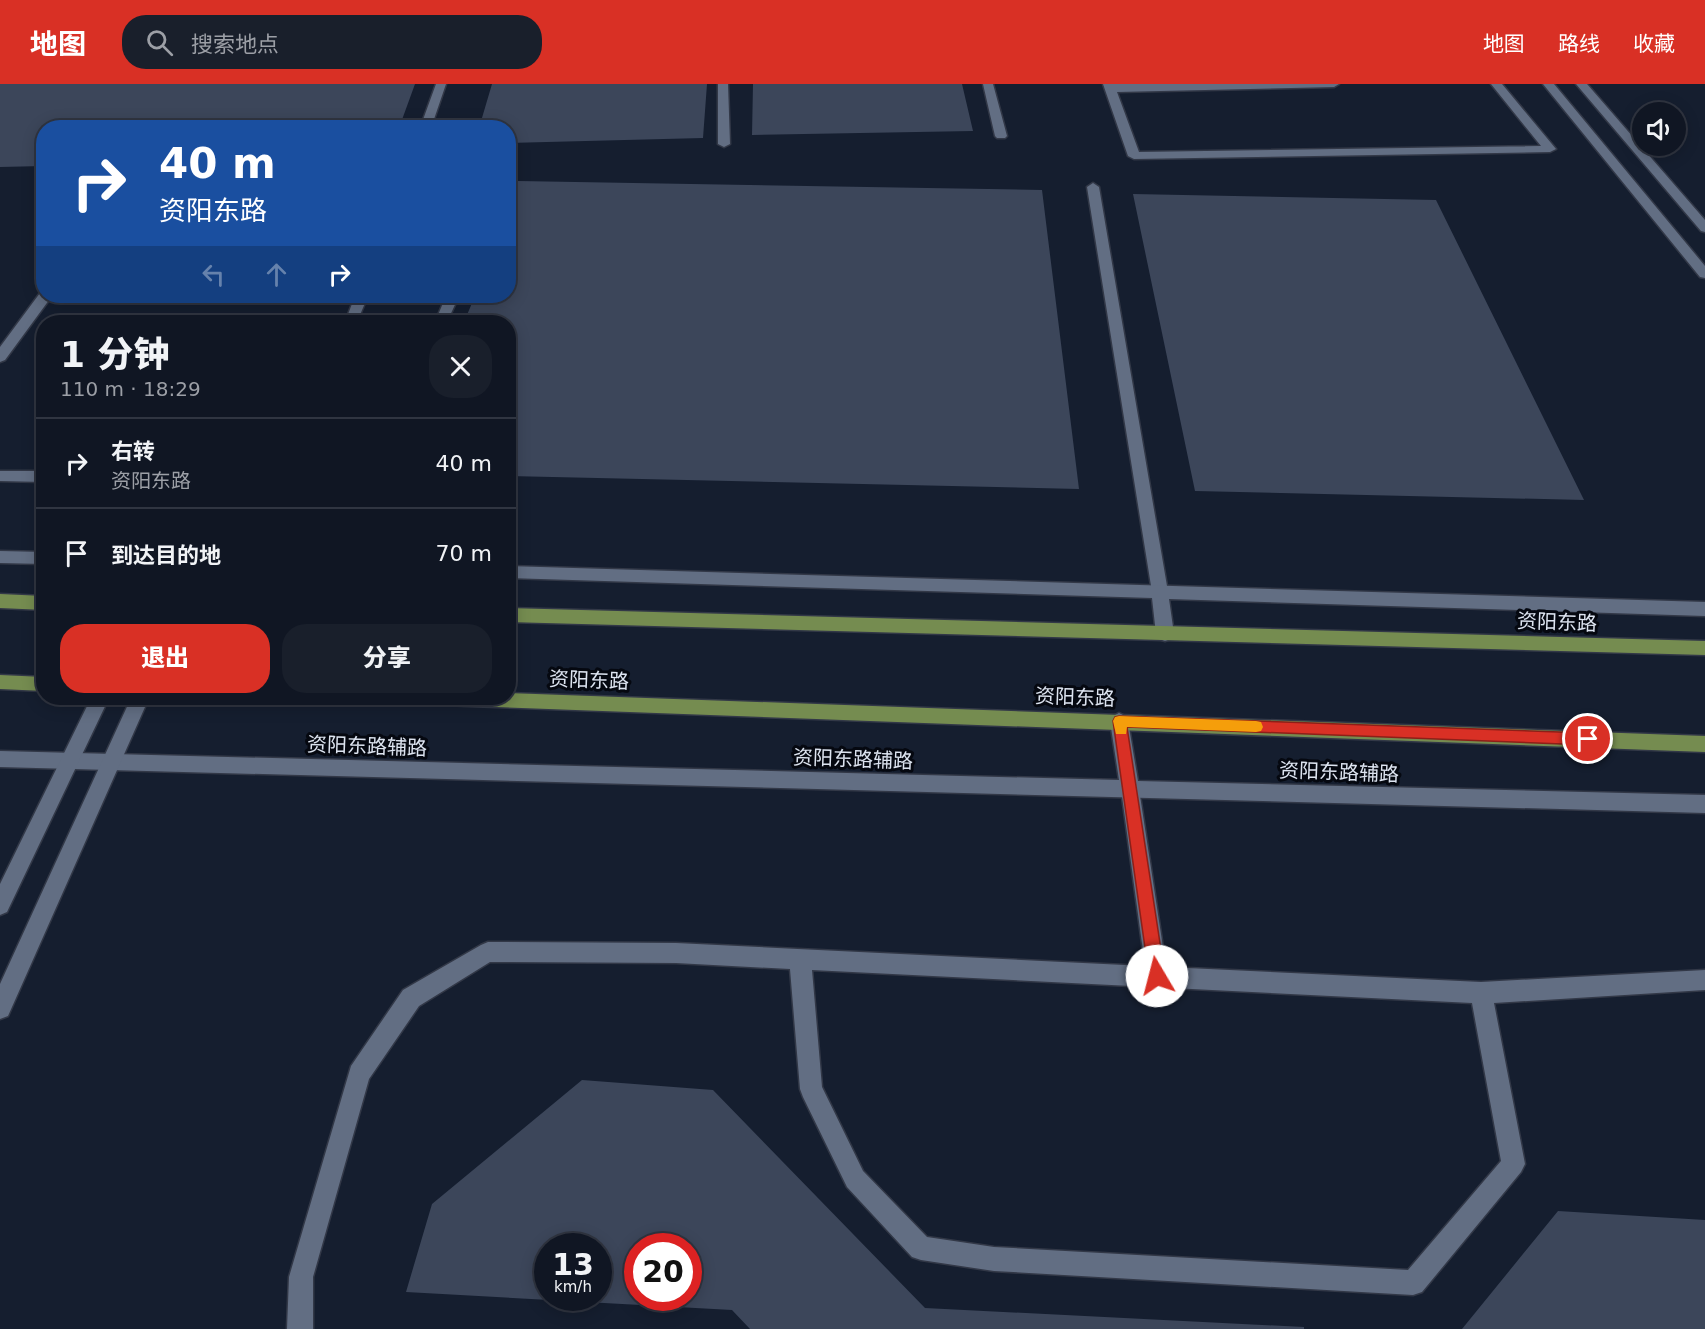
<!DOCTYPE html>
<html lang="zh">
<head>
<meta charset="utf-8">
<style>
  :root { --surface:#101623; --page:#191f2b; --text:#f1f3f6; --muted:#9c9fa6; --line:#303541; --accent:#d93025 }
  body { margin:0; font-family:"DejaVu Sans","Noto Sans SC",sans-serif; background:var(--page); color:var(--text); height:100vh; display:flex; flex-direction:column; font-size:22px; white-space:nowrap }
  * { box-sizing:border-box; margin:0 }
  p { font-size:20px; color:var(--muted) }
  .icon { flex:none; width:33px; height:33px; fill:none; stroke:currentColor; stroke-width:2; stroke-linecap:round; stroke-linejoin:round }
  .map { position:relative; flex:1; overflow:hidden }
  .details { position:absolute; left:36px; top:231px; width:480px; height:390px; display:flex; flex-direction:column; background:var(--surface); border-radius:24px; box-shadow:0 3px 15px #0003,0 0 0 2px var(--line) }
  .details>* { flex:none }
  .top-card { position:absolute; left:36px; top:36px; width:480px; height:183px; border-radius:24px; box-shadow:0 3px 15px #0003,0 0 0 2px var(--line); background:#1a4fa0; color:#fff; overflow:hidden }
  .controls { position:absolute; left:1632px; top:18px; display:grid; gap:12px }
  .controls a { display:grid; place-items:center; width:54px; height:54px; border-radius:50%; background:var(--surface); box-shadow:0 3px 15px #0003,0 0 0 2px var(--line); font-size:30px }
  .speed { position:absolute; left:534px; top:1149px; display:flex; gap:12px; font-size:30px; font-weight:700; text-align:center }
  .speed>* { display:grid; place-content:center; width:78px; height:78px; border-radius:50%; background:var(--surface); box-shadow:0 3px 15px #0003,0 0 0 2px var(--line); line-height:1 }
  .speed small { font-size:15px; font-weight:400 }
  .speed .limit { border:9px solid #d22; background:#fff; color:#111 }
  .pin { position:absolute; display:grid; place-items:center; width:51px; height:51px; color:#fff; margin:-26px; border:3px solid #fff; border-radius:50%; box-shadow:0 2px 6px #0007 }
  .me { position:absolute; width:66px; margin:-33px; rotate:352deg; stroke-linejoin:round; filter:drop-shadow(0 0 4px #0008) }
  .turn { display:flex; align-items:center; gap:21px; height:126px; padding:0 24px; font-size:27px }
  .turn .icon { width:78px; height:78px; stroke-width:2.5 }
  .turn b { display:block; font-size:42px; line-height:51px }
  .lanes { display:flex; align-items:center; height:57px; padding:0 24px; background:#0003; justify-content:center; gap:30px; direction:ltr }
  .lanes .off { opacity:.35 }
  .round { display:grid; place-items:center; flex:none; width:63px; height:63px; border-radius:24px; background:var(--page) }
  .headline { display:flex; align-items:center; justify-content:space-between; height:102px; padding:0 24px }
  h1 { font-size:36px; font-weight:800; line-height:45px }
  .button { display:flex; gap:12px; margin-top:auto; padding:12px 24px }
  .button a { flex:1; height:69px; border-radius:24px; background:var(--accent); color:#fff; font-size:24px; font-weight:800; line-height:69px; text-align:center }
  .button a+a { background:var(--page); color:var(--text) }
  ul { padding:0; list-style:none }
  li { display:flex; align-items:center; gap:18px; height:90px; padding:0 24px; border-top:2px solid var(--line) }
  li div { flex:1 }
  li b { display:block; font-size:22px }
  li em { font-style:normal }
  header { display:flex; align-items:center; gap:36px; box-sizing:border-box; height:84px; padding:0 30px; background:var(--accent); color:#fff }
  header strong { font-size:28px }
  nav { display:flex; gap:33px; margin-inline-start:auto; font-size:21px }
  .search { width:420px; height:54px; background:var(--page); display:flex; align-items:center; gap:15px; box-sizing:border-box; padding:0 21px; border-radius:24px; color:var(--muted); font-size:22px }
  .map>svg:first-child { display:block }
  .building { fill:#3c465a; fill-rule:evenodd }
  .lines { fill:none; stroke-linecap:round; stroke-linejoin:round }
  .lane-casing { stroke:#323847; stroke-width:3 }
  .street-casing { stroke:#323847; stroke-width:3 }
  .secondary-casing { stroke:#323847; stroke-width:3 }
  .primary-casing { stroke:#323847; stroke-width:3 }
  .lane { fill:#626e83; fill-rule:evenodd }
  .street { fill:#626e83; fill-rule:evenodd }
  .secondary { fill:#626e83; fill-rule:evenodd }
  .primary { fill:#758c50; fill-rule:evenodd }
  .route { fill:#d93025; stroke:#8d1f18; stroke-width:1.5 }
  .slow { fill:#f59e0b }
  .labels { text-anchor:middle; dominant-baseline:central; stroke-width:6; stroke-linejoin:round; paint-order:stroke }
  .street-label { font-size:20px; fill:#dde4f0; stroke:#050810 }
</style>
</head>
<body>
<header>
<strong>地图</strong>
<div class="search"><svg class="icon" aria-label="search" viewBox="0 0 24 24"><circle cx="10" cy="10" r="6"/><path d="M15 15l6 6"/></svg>搜索地点</div>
<nav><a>地图</a><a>路线</a><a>收藏</a></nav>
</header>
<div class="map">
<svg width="1705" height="1245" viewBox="0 0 1705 1245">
  <rect width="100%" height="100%" fill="#151e2f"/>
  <path class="building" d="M0,0H415L399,44H44V82L0,83Z
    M492,0H707L703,54L508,59V44H479Z
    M753,0H962L973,47L752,51Z
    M518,97L1042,106L1079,405L508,392V238H464L475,212H508V122Z
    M1133,110L1436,116L1584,416L1195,407Z
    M582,996L713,1006L925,1224L1304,1243V1245H750L732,1226L406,1208L432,1120ZM548,1162H598V1214H548ZM638,1162H688V1214H638Z
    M1558,1127L1705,1136V1245H1462Z"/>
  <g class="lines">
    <defs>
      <path id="lane" d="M436,0H446L431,44H420Z
        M718,0H728L730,60L724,63L718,60Z
        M983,0H993L1007,52L1005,54H997L995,52Z
        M1103,0H1339L1334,3L1117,8L1139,68L1541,62L1491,0H1502L1556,65L1550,68L1134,75L1128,72Z
        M1093,99L1099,103L1168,508L1166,513L1160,514L1154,513L1152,508L1087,103Z
        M44,208V212H52L5,276L0,278V263L40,209Z
        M355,212H368L357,238H345Z
        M446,212H459L447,238H435Z
        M0,387H44V398L0,397Z
        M1130,697L1137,699L1139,705L1166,883L1481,898L1705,886V906L1494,919L1525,1080L1521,1088L1422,1208L1413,1211L994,1187L921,1176L912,1173L847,1103L803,1013L800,1005L790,885L676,879L490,878L419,922L369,995L313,1193V1245H287L289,1193L351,982L403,906L481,861L488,858L676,859L1145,882L1121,705L1123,699ZM812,886L1472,919L1501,1077L1408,1186L994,1163L927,1153L863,1087L822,1003Z"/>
      <path id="street" d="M0,467L44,468V480L0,479Z
        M508,482L1705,518V532L1169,515L1174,550L1171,555L1165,557L1159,555L1156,550L1152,514L508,494Z
        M1119,629L1125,632L1128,637L1138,697L1705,711V729L0,683V667L1119,696L1110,637L1113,632Z"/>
      <path id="secondary" d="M1543,0H1554L1705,182V194L1700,193Z
        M1576,0H1587L1705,136V148L1701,147Z
        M91,614H109L7,828L0,831V800Z
        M131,614H149L8,932L0,935V900Z"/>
      <path id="primary" d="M0,510L44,512V526L0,524Z
        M508,524L1705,557V571L508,538Z
        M0,591L44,593V607L0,605Z
        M508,609L1705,652V668L443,621L437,619L434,614H508Z"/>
    </defs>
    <use href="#lane" class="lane-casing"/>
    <use href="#street" class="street-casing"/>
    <use href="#secondary" class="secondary-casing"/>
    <use href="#primary" class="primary-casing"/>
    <use href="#lane" class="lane"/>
    <use href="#street" class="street"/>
    <use href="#secondary" class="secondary"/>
    <use href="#primary" class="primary"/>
  </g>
  <path class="route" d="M1119,632L1588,649L1593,651L1595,655L1593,659L1588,661L1127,643L1165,892L1163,898L1157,900L1152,898L1149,892L1113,637L1115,633Z"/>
  <path class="slow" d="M1119,632L1256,637L1261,638L1263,643L1261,647L1256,648L1127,643L1126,650H1116L1113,637L1115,633Z"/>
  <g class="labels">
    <g class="street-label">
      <text transform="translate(1557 538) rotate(2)">资阳东路</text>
      <text transform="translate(589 596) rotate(2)">资阳东路</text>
      <text transform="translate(1075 613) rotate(2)">资阳东路</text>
      <text transform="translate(367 662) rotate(2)">资阳东路辅路</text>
      <text transform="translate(853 675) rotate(2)">资阳东路辅路</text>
      <text transform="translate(1339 688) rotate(2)">资阳东路辅路</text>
    </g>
  </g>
</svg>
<div class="controls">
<a><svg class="icon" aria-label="sound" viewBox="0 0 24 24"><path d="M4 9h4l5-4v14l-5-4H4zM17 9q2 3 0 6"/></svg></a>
</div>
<div class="speed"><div>13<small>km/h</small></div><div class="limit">20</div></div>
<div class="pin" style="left:1588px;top:655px;background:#d93025"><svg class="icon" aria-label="arrive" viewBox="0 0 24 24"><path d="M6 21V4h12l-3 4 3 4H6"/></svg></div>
<svg class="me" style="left:1157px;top:892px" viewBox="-20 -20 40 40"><circle r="19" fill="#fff"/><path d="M0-13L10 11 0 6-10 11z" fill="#d93025"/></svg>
<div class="top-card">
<div class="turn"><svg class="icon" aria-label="right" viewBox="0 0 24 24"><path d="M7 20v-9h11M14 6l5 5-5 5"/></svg><div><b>40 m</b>资阳东路</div></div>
<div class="lanes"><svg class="icon off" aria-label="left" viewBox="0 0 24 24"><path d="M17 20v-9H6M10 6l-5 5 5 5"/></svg><svg class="icon off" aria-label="ahead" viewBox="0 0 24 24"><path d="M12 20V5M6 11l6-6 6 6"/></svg><svg class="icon" aria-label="right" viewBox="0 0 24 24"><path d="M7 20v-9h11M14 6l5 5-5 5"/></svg></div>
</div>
<section class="details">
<div class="headline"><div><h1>1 分钟</h1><p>110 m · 18:29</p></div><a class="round"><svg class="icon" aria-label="close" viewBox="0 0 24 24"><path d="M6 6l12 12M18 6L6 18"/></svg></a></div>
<ul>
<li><svg class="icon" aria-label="right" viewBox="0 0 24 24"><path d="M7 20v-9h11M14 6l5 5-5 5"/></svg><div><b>右转</b><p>资阳东路</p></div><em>40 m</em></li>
<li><svg class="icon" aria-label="arrive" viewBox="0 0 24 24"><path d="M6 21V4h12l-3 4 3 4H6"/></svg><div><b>到达目的地</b></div><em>70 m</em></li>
</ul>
<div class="button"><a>退出</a><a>分享</a></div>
</section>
</div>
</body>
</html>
